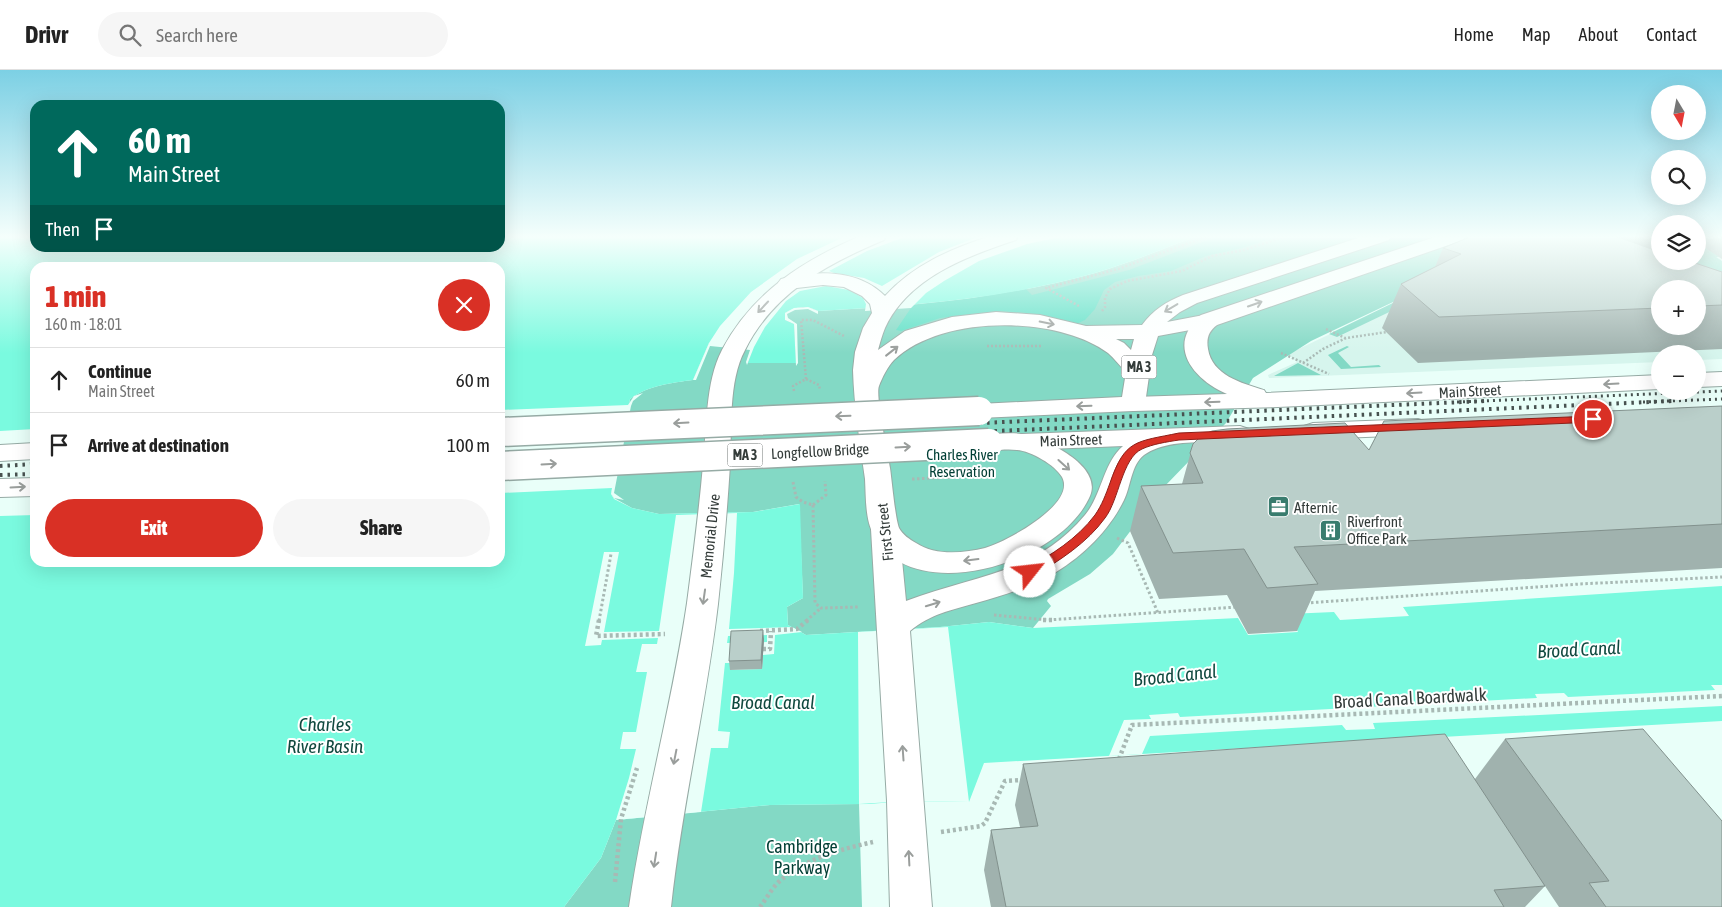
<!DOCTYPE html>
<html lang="en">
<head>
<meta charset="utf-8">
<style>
  :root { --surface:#fff; --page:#f6f6f6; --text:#222; --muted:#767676; --line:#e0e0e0; --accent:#d93025 }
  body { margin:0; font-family:"Asap Condensed",sans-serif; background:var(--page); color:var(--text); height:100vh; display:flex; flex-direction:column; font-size:19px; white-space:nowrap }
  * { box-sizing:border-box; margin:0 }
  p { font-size:16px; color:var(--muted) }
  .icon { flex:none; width:28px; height:28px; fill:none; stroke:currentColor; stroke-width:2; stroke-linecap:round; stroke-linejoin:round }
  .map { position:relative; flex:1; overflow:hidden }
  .panel { position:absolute; left:30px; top:192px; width:475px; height:305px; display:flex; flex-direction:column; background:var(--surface); border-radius:15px; box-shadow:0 5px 20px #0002 }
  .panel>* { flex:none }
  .top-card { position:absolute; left:30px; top:30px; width:475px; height:152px; border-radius:15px; box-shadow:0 5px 20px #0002; background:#00695c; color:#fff; overflow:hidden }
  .needle { width:32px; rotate:170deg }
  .tools { position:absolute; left:1651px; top:15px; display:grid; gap:10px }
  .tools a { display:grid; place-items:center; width:55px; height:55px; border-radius:50%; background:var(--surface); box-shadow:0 5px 20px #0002; font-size:25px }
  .pin { position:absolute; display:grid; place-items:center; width:42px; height:42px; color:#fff; margin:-21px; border:2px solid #fff; border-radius:50%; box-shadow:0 1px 5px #0007 }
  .me { position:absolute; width:55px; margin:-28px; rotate:61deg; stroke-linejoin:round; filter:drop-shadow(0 0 4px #0008) }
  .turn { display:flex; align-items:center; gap:18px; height:105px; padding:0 15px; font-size:22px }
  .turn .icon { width:65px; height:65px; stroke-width:2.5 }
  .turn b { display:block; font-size:35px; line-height:42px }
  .then { display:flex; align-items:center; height:48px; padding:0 15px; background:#0003; gap:10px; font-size:19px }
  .round { display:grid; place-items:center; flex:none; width:52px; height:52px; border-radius:26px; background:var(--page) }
  .head { display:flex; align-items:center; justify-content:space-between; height:85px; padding:0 15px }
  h1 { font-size:30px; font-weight:800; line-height:38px; color:var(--accent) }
  .cta { display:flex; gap:10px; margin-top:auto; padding:10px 15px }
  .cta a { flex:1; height:58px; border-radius:30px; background:var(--accent); color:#fff; font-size:20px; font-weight:800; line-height:58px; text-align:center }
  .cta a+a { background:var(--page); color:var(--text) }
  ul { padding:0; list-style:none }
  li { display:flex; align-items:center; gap:15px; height:65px; padding:0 15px; border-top:1px solid var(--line) }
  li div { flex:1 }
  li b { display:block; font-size:19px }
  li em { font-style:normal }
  header { display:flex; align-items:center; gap:30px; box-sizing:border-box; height:70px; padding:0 25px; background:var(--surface); border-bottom:1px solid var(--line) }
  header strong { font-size:24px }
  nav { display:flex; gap:28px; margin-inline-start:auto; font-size:18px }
  .search { width:350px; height:45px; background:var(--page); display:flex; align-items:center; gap:12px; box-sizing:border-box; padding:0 18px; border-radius:28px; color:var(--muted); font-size:19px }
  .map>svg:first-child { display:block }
  .built { fill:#d6f5ed; fill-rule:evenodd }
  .green { fill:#83d9c5 }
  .forest { fill:#5cdfc5 }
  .water { fill:#7afadf; fill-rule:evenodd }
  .pier { fill:#e9fff9; fill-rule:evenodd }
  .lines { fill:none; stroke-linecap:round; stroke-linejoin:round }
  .primary-casing { stroke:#96aba5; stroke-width:2 }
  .trunk-casing { stroke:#96aba5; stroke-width:2 }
  .path-far2 { stroke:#a8b9b4; stroke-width:2.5; stroke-dasharray:2 2; stroke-linecap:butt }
  .path-far1 { stroke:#a8b9b4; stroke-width:3; stroke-dasharray:2.5 2.5; stroke-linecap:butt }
  .path { stroke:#a8b9b4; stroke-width:4.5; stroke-dasharray:3 3; stroke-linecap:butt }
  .primary { fill:#fff; fill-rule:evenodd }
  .trunk { fill:#fff; fill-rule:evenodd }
  .rail-far1 { stroke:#485250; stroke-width:3; stroke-dasharray:2 4; stroke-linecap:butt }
  .rail { stroke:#485250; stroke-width:4; stroke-dasharray:2.5 5; stroke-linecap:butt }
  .trunk-bridge-casing { stroke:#96aba5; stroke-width:31; stroke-linecap:butt }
  .trunk-bridge { stroke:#fff; stroke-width:28 }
  .wall { fill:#a0b2ae; fill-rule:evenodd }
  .shaded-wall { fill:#82918d }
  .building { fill:#bacfca; stroke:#82918d }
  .oneway { stroke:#9a9e9c }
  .route { fill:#d93025; stroke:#8d1f18 }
  .labels { text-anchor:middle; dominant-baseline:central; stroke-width:4; stroke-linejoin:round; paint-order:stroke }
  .shield { fill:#fff; stroke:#717675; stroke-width:1 }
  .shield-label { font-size:14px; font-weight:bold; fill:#343c3a }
  .street-label { font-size:15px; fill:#343c3a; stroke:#fff }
  .park-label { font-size:15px; fill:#003e34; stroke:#fff }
  .poi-label { font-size:15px; fill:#343c3a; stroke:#fff; text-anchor:start }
  .near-street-label { font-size:18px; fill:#343c3a; stroke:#fff }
  .near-park-label { font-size:18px; fill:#003e34; stroke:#fff }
  .near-water-label { font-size:19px; font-style:italic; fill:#10493f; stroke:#fff }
</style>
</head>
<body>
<header>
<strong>Drivr</strong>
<div class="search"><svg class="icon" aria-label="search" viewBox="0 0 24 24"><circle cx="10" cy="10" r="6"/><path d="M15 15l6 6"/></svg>Search here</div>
<nav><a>Home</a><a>Map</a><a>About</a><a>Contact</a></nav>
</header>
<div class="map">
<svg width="1722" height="837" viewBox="0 0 1722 837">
  <rect width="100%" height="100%" fill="#e9fff9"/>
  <path class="built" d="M1537,166H1660V191H1698L1722,166V289L1698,290V284H1660V292L1269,308L1268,305L1297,292L1288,284ZM1660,219H1698V256H1660Z"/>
  <path class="green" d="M1198,166H1532L1311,271L1253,308L1226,353L1163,418L1113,484L1090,504L1048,529L1047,531L1051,536L1033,558L989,552L940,557L806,565L788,555L787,537L803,528L799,434L753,442L659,444L632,438L614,428L611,424L630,329C649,315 671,313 693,310L709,273L785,250V243C797,236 806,235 818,241C911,236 1004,229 1095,203C1130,193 1164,178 1198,166Z
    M1698,170L1719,187H1716L1722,191V233L1698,219L1636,192L1660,180V191H1698Z
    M1399,230L1406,234L1337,267L1329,264Z
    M1347,276L1349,277L1338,283L1351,297L1379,295L1381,297L1341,299L1328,285Z
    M1298,293L1321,305L1274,306Z
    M859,734L862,837H564L601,788L616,750L770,735Z"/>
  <path class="forest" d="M1218,166H1278L1242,178L1206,186L1171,201L1138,206L1115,212L1104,220L1095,239L1085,250L1076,254L1028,243L999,241L940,248L901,261L896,260L913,235L967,229L1026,219L1032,225L1129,200Z"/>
  <path class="water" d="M0,166H35V178H500V166H1198C1164,178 1130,193 1095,203C1004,229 911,236 818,241C806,235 797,236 785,243V250L794,254L796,293H748L753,278L709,273L693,310C671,313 649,315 630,329L611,424L614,429L632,438L659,444L753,442L800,434L803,528L787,537L788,555L806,565L940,557L989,552L1033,558L1238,548L1248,565L1298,562L1288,544L1334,542L1340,550L1409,546L1403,537L1722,516V651L984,693L969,732L906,731L869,734L770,735L616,750L601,788L564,837H0ZM35,198H500V492H35Z"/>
  <path class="pier" d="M846,166H907L867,181L829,201L834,203L864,208L882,216L939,182L980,166H1065L1027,174L979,191L944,211L926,223L911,238L865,241L866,234L863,228L849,220L826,216L800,221L786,231L765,257L754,277L747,295L746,292L750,280L710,276L696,310H693L709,273L720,256L751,222L797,189Z
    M808,237L818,241V244L808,239L795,240L787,244L788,248L797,254L798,293L796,296L794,254L785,250V243L794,238Z
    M643,323L633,331L631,336L614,423L624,430L614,428L611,424L612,418L500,423V340L628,335L634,326Z
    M35,359V445L0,446V361Z
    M737,443L734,503L729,559L792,557L802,562L775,565L774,584L763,585L762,599L730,600L731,593H725L718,661L730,662L728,678H711L701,742L616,750L629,708L636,679H620L623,662H636L647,602H636L642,574H657L658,568L602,570L601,575L585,576L604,482H619L604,562L659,561L676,445ZM767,565V572L727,573L728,566Z
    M948,557L969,732L906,731L859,734L858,562Z
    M1711,615H1722V636L1373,653L1375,659L1346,660L1342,655L1150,666L1142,684L1109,686L1124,650L1151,649L1149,645L1178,643L1180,647L1537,628L1535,624L1564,623L1568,627L1715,620Z"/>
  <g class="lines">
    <defs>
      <path id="primary" d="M861,166H886L884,170C827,194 773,223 745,280C728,311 732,360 730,395C727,442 723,488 718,534C706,636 682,735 671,837H629C644,735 672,635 687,533C693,487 699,441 703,395C707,359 705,312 722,280C752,223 803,190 861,166Z
        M1438,166H1465L1463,170L1217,255C1209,261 1206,268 1208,279C1212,305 1241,313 1264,320L1266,323L1660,305V319L1278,337L1133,341L1124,339L1121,334L1124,329L1133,327L1227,324C1194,310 1165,276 1201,245Z
        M1722,302V316L1698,317V303Z
        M1418,349L1427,352L1431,357L1427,362L1418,365L1313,369L1304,366L1300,361L1304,356L1313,353Z
        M1240,356L1249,359L1253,364L1249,369L1240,372C1211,373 1168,368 1144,385C1131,395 1131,416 1124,430C1109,461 1081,488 1051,505C1027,518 1002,526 976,533C952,540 930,544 910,561L932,837H890L887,731L871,459L875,452L885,449L895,452L899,459L906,531C973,505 1035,505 1085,445C1102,425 1103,393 1123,376L1022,380L1013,378L1009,372L1013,366L1022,364Z"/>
      <path id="trunk" d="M991,166H1018L1016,170C967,186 908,208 885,258C882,265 880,273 878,280L905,261L952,247L996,242L1040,245L1086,256L1142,255C1153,240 1166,232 1183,225L1364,166H1391L1389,170L1197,233L1180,242L1167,252L1209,244L1217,245L1220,250L1217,255L1158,266L1152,285L1145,334L1142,339L1133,341L979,348L970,346L967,341L970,336L979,334L1122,327L1126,302C1120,296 1114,288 1108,283C1056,245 941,245 894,290C888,296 882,308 879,316C875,325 888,384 890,398C892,412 895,447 899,458C903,465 909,469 916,473C935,486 964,483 985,478C1006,472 1077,434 1062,407C1055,395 1031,381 1017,380C1004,378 993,382 980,379L976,373L980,367C992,364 1008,362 1021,364C1044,368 1103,395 1090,426C1065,484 956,523 900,492C888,485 881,476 874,465C865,451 866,426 865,409C860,373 854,337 853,300L855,282L863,258L872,243L870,234L862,226L844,217L823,215L788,219L781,217L778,213L781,209C816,200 858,199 885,226C913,195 952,178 991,166ZM1116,269H1134L1131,280L1124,273Z
        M35,373V389L0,391V375Z
        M35,408V426L0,427V409Z"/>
    </defs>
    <use href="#primary" class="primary-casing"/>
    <use href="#trunk" class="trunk-casing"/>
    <path class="path-far2" d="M1650,175L1656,178L1650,181
      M1079,236L1046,218L1118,199L1208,166
      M1102,241L1105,237V228L1110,219L1127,211L1182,201L1212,186L1244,180L1287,166
      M1326,259L1345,268
      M987,276H1041
      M1281,283L1329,304
      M1303,293L1323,279L1346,268L1387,262
      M806,309L801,250H813L844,266
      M806,309L819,315L820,320
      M794,321L793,316L806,309"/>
    <path class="path-far1" d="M912,409L982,406L986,403
      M793,412L796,427L803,432L813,435
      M813,435L815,533L821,538L859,537
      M813,435L826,425L825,411
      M1117,468L1128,473L1158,543
      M1306,533L1580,514L1722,507
      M994,545L1048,550L1237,537
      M599,551L611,484
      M806,551L821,538"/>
    <path class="path" d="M599,550L596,566L665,564
      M1043,550H1055
      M760,561L797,559L808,550
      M763,579H770L771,561
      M1119,689L1132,655L1722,626
      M941,762L981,756L985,753L1005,711L1021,710
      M615,812L621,749L637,698
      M760,837C767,828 773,816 782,809C807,788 842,779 873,772"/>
    <use href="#primary" class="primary"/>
    <use href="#trunk" class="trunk"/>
    <path class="rail-far1" d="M1457,332L1722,321
      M1643,332L1722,329"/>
    <path class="rail" d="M500,374L1486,331
      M500,383L1672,331
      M0,396L35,394
      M0,405L35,404"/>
    <defs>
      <path id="trunk-bridge" d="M500,362L979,341
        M500,396L989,373"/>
    </defs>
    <use href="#trunk-bridge" class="trunk-bridge-casing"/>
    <use href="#trunk-bridge" class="trunk-bridge"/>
  </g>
  <path class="wall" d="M1660,166V173L1650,178L1722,202V279L1418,293L1382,258L1401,214L1435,197L1443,178ZM1660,219H1698V256H1660Z
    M1698,166H1722V189L1698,173Z
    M1722,336V498L1315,521L1297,561L1248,564L1227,525L1159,529L1130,461L1141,416L1182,414L1193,374L1369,380L1594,346H1605Z
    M764,569L762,599L730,600L729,591Z
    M1505,669L1722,837H1559L1545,816L1525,837H991L984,800L991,760L1020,757L1015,735L1023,694L1475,709Z"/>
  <path class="shaded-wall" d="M1616,166H1660V173L1591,209Z
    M763,560L764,569L762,599L761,590Z"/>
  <path class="building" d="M1472,166H1616H1615L1660,182V191H1689L1722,202V235L1698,236V219H1660V238L1439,247L1401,214L1461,184L1443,178Z
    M1722,336V454L1294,477L1318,514L1267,518L1244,479L1173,483L1141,416L1203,413L1190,383L1193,374L1201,366L1212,361L1227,359L1345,353L1369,380L1384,351L1589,342L1594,346H1605L1608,341Z
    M763,560L761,590L729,591L731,561Z
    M1643,659L1722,751V837H1606L1589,813L1609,811L1505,669Z
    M1445,664L1545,816L1494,820L1504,837H1006L991,760L1038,756L1023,694Z"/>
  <defs><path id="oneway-shaft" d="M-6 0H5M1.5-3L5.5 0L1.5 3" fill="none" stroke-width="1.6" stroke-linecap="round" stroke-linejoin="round" transform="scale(1.25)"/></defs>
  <g class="oneway">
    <use href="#oneway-shaft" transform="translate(1255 234) rotate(-19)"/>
    <use href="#oneway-shaft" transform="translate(763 237) rotate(133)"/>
    <use href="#oneway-shaft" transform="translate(1171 238) rotate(149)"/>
    <use href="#oneway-shaft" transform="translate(1047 253) rotate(11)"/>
    <use href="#oneway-shaft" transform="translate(892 281) rotate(-38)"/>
    <use href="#oneway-shaft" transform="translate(1611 314) rotate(177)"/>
    <use href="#oneway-shaft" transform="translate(1414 323) rotate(177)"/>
    <use href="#oneway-shaft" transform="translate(1212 332) rotate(178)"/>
    <use href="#oneway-shaft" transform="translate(1084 336) rotate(178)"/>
    <use href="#oneway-shaft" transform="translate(843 346) rotate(178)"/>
    <use href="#oneway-shaft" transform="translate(681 353) rotate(177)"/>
    <use href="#oneway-shaft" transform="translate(903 377) rotate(-3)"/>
    <use href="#oneway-shaft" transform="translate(549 394) rotate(-3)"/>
    <use href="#oneway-shaft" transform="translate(1064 395) rotate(42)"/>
    <use href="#oneway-shaft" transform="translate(18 417) rotate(-3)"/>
    <use href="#oneway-shaft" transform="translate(971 490) rotate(173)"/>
    <use href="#oneway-shaft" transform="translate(704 527) rotate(98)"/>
    <use href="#oneway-shaft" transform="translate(933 534) rotate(-17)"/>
    <use href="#oneway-shaft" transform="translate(903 683) rotate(-94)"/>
    <use href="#oneway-shaft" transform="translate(675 687) rotate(101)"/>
    <use href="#oneway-shaft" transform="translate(909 788) rotate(-93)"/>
    <use href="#oneway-shaft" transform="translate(655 790) rotate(99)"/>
  </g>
  <linearGradient id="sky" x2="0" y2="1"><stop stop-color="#7cd0e4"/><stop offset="0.59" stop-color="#f5fffc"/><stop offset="1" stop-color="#f5fffc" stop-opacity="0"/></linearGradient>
  <rect width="1722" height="283" fill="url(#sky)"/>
  <path class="route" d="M1593,346L1596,347L1598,349L1596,352L1179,370C1166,372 1153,374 1142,379C1122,388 1119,430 1105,448C1087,473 1060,490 1034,506H1026L1024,502L1026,499C1051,485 1077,469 1095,445C1102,435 1106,424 1110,413C1125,369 1136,372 1179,363Z"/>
  <defs>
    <symbol id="office-square" viewBox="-11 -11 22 22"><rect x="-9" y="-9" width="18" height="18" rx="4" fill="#397c6e" stroke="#fff"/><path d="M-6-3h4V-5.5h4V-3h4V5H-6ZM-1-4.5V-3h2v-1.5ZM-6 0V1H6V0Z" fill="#fff"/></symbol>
    <symbol id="building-square" viewBox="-11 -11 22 22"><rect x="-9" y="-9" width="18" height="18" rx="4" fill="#397c6e" stroke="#fff"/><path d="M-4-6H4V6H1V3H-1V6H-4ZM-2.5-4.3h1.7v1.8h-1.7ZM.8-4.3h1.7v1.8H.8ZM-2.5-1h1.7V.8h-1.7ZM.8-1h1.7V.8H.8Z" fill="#fff"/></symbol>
  </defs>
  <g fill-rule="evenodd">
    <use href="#office-square" x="1266" y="424" width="25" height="25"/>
    <use href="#building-square" x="1318" y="448" width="25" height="25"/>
  </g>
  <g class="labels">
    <g class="shield">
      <rect x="1121.5" y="285.5" width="35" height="23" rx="4"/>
      <rect x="727.5" y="373.5" width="35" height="23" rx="4"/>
    </g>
    <g class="shield-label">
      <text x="1139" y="297">MA 3</text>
      <text x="745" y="385">MA 3</text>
    </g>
    <g class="street-label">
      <text transform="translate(1470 321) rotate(-3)">Main Street</text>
      <text transform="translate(1071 370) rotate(-2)">Main Street</text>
      <text transform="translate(820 381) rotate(-3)">Longfellow Bridge</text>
      <text transform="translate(885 462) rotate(-96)">First Street</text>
      <text transform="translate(710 466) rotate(-84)">Memorial Drive</text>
    </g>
    <g class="park-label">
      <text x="962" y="384">Charles River<tspan x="962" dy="17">Reservation</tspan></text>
    </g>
    <g class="poi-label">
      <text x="1294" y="437">Afternic</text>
      <text x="1347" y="451">Riverfront<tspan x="1347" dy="17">Office Park</tspan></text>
    </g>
    <g class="near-street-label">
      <text transform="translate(1410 628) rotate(-3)">Broad Canal Boardwalk</text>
    </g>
    <g class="near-park-label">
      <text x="802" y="776">Cambridge<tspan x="802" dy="21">Parkway</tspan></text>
    </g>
    <g class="near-water-label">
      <text transform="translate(1579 579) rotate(-3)">Broad Canal</text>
      <text transform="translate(1175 605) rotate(-6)">Broad Canal</text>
      <text x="773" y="632">Broad Canal</text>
      <text x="325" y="654">Charles<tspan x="325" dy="22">River Basin</tspan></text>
    </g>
  </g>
</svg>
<div class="tools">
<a><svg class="needle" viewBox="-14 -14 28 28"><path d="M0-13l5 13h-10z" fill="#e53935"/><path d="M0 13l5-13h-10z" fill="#767676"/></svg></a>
<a><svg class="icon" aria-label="search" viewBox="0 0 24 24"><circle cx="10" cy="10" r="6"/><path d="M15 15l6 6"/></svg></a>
<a><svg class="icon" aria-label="layers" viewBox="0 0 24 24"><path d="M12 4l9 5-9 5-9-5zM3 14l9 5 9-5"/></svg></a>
<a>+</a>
<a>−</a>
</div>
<div class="pin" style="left:1593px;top:349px;background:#d93025"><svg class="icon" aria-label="arrive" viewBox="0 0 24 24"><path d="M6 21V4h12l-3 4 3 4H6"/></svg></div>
<svg class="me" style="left:1030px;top:502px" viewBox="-20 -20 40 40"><circle r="19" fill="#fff"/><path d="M0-13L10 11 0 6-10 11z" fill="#d93025"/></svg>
<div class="top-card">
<div class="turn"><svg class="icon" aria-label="ahead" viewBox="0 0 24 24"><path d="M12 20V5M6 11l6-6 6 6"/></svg><div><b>60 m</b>Main Street</div></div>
<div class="then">Then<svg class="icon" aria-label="arrive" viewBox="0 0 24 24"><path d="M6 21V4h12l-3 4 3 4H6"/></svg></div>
</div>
<section class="panel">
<div class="head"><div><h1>1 min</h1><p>160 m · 18:01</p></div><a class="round" style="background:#d93025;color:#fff"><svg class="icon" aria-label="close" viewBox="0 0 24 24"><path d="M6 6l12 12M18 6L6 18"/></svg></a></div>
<ul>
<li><svg class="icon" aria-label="ahead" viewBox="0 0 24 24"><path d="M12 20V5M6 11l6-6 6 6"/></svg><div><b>Continue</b><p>Main Street</p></div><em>60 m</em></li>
<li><svg class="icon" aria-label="arrive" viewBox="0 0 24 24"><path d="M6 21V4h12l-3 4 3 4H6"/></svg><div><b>Arrive at destination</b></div><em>100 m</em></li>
</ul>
<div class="cta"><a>Exit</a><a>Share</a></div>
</section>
</div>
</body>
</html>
